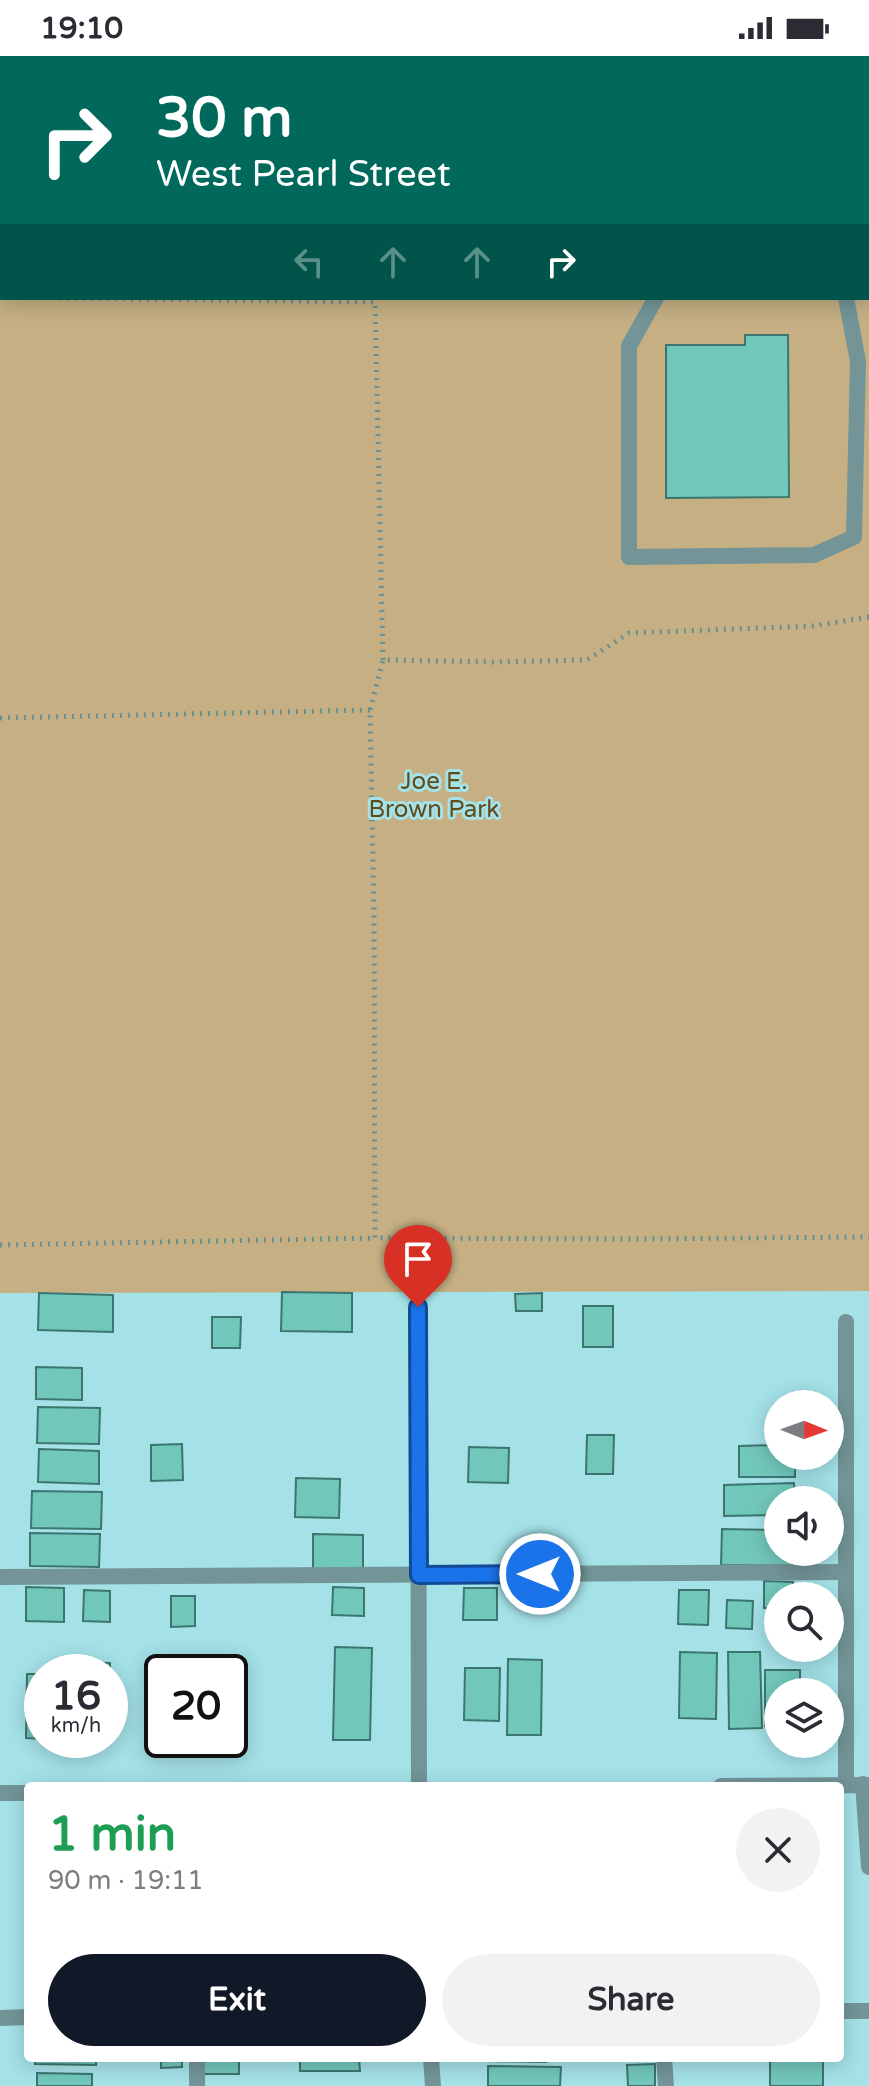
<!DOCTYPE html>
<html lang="en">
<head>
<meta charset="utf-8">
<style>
  :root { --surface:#fff; --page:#f2f2f3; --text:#2b2b33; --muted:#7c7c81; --accent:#111827 }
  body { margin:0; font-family:"Varela Round",sans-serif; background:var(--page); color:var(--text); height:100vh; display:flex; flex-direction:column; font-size:30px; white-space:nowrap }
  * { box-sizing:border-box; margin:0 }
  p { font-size:26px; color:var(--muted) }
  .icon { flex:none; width:44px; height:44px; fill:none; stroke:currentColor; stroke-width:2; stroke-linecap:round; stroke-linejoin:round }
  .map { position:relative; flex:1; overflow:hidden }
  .details { position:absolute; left:24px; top:1726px; width:820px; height:280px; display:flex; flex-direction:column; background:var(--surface); border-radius:8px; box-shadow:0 4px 20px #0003 }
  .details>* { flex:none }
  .banner { position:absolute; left:0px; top:0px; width:870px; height:244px; box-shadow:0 4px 20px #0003; background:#00695c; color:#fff; overflow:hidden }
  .needle { width:52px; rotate:91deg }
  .controls { position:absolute; left:764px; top:1334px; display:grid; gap:16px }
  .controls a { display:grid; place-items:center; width:80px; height:80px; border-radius:50%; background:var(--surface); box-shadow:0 4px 20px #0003; font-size:40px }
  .speed { position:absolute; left:24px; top:1598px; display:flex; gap:16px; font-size:40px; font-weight:700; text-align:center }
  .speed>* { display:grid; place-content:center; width:104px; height:104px; border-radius:50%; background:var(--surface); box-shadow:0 4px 20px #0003; line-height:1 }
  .speed small { font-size:20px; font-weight:400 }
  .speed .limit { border:4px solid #111; border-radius:12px; background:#fff; color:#111 }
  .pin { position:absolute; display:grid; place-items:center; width:68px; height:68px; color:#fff; margin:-82px -34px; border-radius:50% 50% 50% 0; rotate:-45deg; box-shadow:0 0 8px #0007 }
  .pin .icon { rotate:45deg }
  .me { position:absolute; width:88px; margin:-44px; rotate:270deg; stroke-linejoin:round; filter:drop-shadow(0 0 6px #0008) }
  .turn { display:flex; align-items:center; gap:28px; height:168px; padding:0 24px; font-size:36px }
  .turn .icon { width:104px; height:104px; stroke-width:2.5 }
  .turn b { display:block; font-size:56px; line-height:68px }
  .lanes { display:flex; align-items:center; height:76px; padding:0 24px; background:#0003; justify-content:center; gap:40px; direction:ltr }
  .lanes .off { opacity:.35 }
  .round { display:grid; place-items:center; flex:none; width:84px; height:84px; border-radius:42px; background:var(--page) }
  .summary { display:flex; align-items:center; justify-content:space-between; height:136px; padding:0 24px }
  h1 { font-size:48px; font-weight:800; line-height:60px; color:#1e9e55 }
  .cta { display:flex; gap:16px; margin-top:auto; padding:16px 24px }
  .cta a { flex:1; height:92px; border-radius:48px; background:var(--accent); color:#fff; font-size:32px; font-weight:800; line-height:92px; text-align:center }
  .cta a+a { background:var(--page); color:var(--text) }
  .status { display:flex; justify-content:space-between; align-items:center; height:56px; padding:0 40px; background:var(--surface); direction:ltr }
  .status svg { height:22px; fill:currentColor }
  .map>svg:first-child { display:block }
  .green { fill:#c5af83 }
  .building { fill:#72c7bb; stroke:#3c766e; stroke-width:2 }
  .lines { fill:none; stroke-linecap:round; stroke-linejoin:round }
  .path { stroke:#659195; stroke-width:5; stroke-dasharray:2 6; stroke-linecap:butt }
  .service { stroke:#739598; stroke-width:16 }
  .minor { stroke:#739598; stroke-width:16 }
  .route-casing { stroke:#114b97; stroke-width:20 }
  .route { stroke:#1a73e8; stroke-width:14 }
  .labels { text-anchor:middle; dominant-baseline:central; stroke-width:6; stroke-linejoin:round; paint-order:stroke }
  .park-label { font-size:24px; fill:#604b1d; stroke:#a4e2e8 }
</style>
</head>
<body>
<div class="status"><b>19:10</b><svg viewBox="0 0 49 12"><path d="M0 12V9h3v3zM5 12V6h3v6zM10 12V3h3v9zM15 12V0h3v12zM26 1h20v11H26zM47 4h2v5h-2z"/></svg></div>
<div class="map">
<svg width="869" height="2030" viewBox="0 0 869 2030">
  <rect width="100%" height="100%" fill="#a4e2e8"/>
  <path class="green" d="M0,118H2V242H868L869,142V1235L0,1237Z"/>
  <path class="building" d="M745,279H788L789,441L666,442V289H745Z
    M282,1236L352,1237V1276L281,1275Z
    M39,1237L113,1239V1276L38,1274Z
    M542,1237V1255H516L515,1238Z
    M583,1250H613V1291H583Z
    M212,1261H241L240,1292H212Z
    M36,1311L82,1312V1344L36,1343Z
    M38,1351L100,1352L99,1388L37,1387Z
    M587,1379H614L613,1418H586Z
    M182,1388L183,1424L151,1425V1389Z
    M778,1389V1400H795V1421H739V1390Z
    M469,1391L509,1392L508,1427L468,1426Z
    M39,1393L99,1395V1428L38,1426Z
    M296,1422L340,1423L339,1462L295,1461Z
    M794,1427L795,1444H778V1459L724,1460V1429Z
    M32,1435L102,1436L101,1473L31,1472Z
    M722,1473L778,1474V1496H793V1510L721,1509Z
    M30,1477L100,1478L99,1511L30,1510Z
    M313,1478L363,1479V1515L313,1514Z
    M764,1525L793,1526L794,1540H778V1552H764Z
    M26,1531L64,1532V1566L26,1565Z
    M333,1531L364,1532V1560L332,1559Z
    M464,1532H497V1564H463Z
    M84,1534L110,1535V1566L83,1565Z
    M679,1534H709L708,1569L678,1568Z
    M171,1540H195V1570L171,1571Z
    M727,1544L753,1545L752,1573L726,1572Z
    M335,1591L372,1592L370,1684H333Z
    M680,1596L717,1597L716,1663L679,1662Z
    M728,1596H760L762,1672L729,1673Z
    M508,1603L542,1604L541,1679H507Z
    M74,1606L110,1607V1616H74Z
    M207,1609H241L240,1675H230V1616H207Z
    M465,1612H500L499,1665L464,1664Z
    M765,1614H800V1636H778V1670H765Z
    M27,1618H42V1683L26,1682Z
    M25,1799H28V1860H25Z
    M35,2002H96V2009L35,2008Z
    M161,2002H182V2011L161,2012Z
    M201,2002H239V2018H201Z
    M300,2002H359L360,2015H300Z
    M486,2002H547L546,2006L486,2005Z
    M770,2002H823V2030H770Z
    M655,2008V2030H628L627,2009Z
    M488,2010L561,2011L560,2030H488Z
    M37,2017L92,2018V2030H37Z"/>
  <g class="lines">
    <path class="path" d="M868,14L869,13
      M868,160L869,161
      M0,240H2
      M59,242L375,246L383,604
      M869,561L813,570L629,577L587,604L496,606L383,604L370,654L374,857L375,1182L633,1183L869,1181
      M0,662L370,654
      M0,1189L375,1182"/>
    <path class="service" d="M650,2V0
      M0,194H2
      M656,242L629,290V501L814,499L854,481L858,305L846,242
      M0,1521L846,1516
      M840,1955H869
      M0,1962L28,1961
      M197,2002V2030
      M664,2002L666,2030"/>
    <path class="minor" d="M868,67H869
      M0,98H2
      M868,127H869
      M418,1251L419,1730
      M863,1728L869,1811
      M846,1729V1266
      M721,1730L869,1729
      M0,1737H28
      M431,2002L433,2030"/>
  </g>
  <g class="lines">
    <defs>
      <path id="route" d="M418,1251L419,1519L540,1518"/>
    </defs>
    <use href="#route" class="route-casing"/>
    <use href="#route" class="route"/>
  </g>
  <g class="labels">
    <g class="park-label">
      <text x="434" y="725">Joe E.<tspan x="434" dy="28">Brown Park</tspan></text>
    </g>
  </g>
</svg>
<div class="controls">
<a><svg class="needle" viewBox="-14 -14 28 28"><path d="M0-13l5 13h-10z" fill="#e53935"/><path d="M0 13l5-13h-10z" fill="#7c7c81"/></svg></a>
<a><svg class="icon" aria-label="sound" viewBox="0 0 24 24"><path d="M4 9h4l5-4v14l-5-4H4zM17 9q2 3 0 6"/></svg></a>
<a><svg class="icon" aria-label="search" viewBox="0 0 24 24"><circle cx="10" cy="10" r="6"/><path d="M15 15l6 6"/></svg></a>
<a><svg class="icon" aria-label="layers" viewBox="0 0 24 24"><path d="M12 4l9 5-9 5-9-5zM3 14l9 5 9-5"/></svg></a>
</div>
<div class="speed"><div>16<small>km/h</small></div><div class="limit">20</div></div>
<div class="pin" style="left:418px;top:1251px;background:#d93025"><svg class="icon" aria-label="arrive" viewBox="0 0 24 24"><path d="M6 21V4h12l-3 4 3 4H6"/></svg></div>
<svg class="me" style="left:540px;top:1518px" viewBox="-20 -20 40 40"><circle r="17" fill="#1a73e8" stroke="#fff" stroke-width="3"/><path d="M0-11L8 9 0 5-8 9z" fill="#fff"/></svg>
<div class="banner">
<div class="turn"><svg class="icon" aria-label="right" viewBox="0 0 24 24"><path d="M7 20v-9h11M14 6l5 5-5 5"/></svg><div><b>30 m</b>West Pearl Street</div></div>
<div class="lanes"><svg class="icon off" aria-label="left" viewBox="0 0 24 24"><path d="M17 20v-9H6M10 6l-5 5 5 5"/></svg><svg class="icon off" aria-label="ahead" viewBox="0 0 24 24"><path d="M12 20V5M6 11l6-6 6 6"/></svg><svg class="icon off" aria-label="ahead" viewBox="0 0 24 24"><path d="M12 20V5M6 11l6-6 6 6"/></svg><svg class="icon" aria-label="right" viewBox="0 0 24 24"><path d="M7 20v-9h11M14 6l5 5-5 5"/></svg></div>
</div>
<section class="details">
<div class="summary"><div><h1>1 min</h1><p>90 m · 19:11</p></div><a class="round"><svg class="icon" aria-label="close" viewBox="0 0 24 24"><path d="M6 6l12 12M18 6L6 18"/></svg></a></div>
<div class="cta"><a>Exit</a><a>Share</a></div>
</section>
</div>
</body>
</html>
